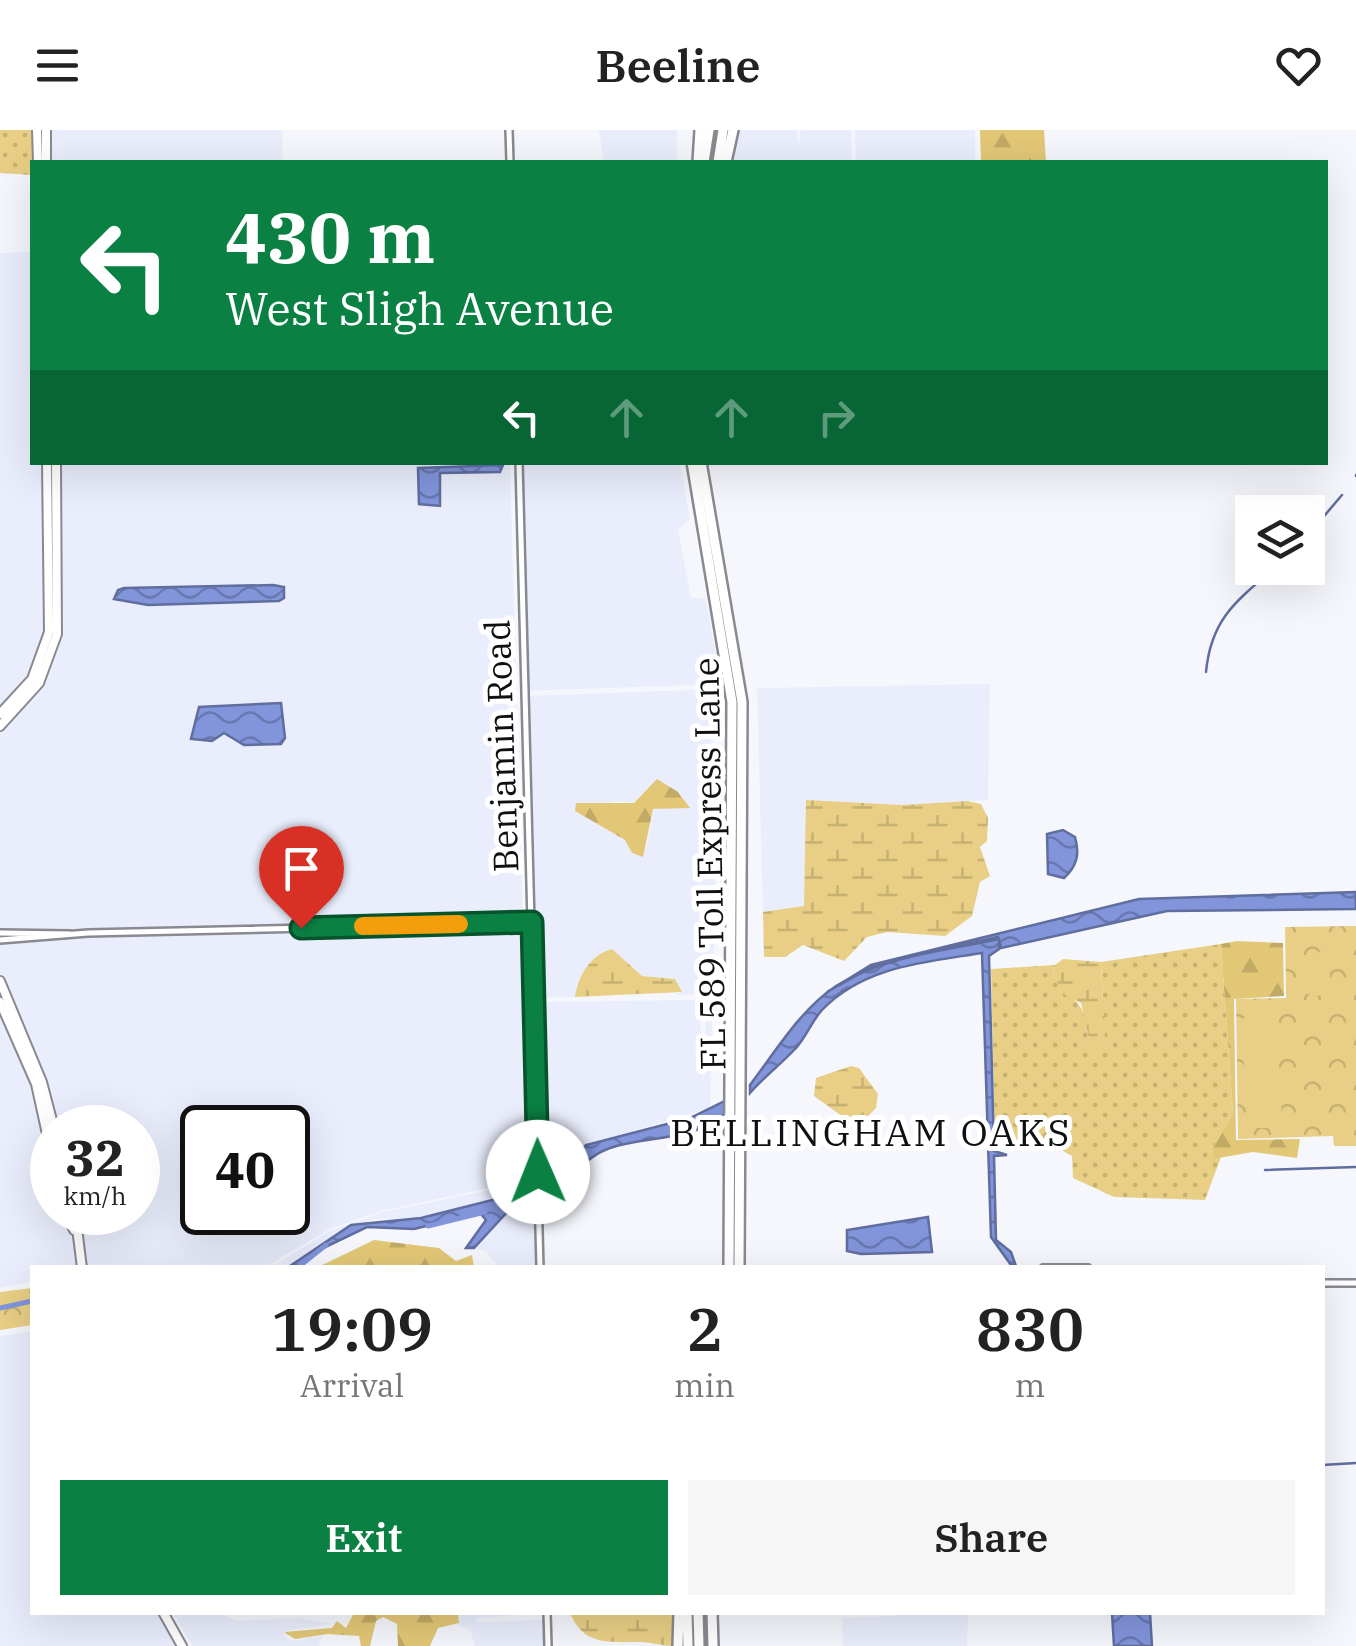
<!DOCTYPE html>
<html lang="en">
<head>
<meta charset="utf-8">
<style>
  :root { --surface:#fff; --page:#f6f6f6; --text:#222; --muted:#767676; --accent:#0b8043 }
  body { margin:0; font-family:"IBM Plex Serif",serif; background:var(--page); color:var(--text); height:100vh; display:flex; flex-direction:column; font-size:38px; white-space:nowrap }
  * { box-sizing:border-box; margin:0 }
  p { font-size:32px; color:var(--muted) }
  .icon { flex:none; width:55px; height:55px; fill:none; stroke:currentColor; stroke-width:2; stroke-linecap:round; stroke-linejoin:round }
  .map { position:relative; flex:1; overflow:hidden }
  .drawer { position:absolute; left:30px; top:1135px; width:1295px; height:350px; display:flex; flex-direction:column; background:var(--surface); border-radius:0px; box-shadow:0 10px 40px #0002 }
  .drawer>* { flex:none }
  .banner { position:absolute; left:30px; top:30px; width:1298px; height:305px; border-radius:0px; box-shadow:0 10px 40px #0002; background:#0b8043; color:#fff; overflow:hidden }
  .tools { position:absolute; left:1235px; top:365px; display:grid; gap:20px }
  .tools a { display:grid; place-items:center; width:90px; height:90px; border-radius:0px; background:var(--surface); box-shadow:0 10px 40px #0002; font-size:50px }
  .speed { position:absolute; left:30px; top:975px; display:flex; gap:20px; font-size:50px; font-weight:700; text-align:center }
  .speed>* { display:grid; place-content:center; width:130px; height:130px; border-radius:50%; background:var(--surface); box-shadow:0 10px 40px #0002; line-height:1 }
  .speed small { font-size:25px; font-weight:400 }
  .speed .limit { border:5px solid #111; border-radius:15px; background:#fff; color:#111 }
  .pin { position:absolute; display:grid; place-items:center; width:85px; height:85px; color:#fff; margin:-102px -42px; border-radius:50% 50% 50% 0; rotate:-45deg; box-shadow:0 0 10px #0007 }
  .pin .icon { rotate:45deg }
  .me { position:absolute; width:110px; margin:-55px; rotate:359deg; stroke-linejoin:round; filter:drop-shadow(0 0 8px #0008) }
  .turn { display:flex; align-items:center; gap:35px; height:210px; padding:0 30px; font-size:45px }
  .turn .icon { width:130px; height:130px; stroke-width:2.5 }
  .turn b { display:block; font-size:70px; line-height:85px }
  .lanes { display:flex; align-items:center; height:95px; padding:0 30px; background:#0003; justify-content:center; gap:50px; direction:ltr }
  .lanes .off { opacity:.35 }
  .eta { display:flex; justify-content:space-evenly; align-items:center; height:170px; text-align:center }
  .eta b { font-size:60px; font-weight:600; line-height:70px }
  .button { display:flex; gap:20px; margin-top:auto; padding:20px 30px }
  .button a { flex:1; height:115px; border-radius:0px; background:var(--accent); color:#fff; font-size:40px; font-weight:600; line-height:115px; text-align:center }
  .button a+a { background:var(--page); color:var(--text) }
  header { display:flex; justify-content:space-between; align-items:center; height:130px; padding:0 30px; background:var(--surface); font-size:45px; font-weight:600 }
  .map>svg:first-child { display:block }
  .built { fill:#eaeefc; fill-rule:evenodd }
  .grass { fill:url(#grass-dots) }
  .forest { fill:url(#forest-firs) }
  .wetland { fill:url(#wetland-marsh) }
  .park { fill:url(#park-crowns) }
  .pitch { fill:#e8cf85 }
  .water { fill:url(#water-waves); stroke:#606d9f; stroke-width:2.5 }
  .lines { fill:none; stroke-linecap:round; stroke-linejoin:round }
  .stream { stroke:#606d9f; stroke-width:2.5 }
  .canal { stroke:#8295db; stroke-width:5 }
  .minor-casing { stroke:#888a90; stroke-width:10 }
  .major-casing { stroke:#888a90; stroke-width:12 }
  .highway-casing { stroke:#888a90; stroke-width:14 }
  .minor { stroke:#fff; stroke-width:5 }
  .major { stroke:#fff; stroke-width:8 }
  .highway { stroke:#fff; stroke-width:9 }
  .route-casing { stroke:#07532c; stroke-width:25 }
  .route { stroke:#0b8043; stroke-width:18 }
  .slow { stroke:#f59e0b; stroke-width:18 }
  .labels { text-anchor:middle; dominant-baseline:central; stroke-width:10; stroke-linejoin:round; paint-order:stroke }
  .street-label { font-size:35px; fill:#0f1012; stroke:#fff }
  .neighbourhood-label { font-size:38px; letter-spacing:2.5px; fill:#0f1012; stroke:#fff }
</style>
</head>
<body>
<header><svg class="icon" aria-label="menu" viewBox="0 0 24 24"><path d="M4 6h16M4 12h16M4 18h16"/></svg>Beeline<svg class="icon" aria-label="heart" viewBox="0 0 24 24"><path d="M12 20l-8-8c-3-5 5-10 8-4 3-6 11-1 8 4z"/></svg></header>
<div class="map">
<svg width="1356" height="1516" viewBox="0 0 1356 1516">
  <defs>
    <pattern id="grass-dots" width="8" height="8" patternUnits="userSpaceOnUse" patternTransform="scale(2.5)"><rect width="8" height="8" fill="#e8cf85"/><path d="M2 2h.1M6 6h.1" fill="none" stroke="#c6b172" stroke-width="1.8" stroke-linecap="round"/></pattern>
    <pattern id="forest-firs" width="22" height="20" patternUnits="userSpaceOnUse" patternTransform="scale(2.5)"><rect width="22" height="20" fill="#e2c776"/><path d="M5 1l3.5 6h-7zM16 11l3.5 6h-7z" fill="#c1aa65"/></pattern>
    <pattern id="wetland-marsh" width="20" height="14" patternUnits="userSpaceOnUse" patternTransform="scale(2.5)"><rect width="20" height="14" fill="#e8cf85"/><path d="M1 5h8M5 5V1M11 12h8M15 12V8" fill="none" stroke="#c6b172"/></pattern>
    <pattern id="park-crowns" width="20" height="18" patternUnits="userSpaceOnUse" patternTransform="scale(2.5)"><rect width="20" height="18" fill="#e8cf85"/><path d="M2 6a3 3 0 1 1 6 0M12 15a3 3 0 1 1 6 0" fill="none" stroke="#c6b172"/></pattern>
    <pattern id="water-waves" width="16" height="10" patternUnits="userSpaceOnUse" patternTransform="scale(2.5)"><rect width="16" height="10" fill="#8295db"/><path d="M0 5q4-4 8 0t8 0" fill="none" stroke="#6978b0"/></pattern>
  </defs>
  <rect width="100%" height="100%" fill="#f5f7fd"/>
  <path class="built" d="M49,0H282L283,32H50Z
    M599,0H677V32H604Z
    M737,0H797L798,16L801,0H851L852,32H730Z
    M855,0H975V32H856Z
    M32,122V332L510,333L530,1049L382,1081L330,1099L265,1137L32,1138V1152L0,1158V123ZM52,998H138V1082H52ZM202,998H288V1082H202Z
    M521,333H680L690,389L678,400L691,468L706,469L721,554L524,561Z
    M990,554L988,670L902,675L807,671L804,777L763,782L757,558Z
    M720,559V586L716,564L709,565L713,643L706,679L717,670L710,978L586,1015L550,1055L540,1058L537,872L699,870L704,956L706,875L697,864L675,865L681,862L675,849L642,846L628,834L577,856L575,867L536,868L525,566ZM642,663L689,677L653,679L647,716L632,723L625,710L575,681L617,671L634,673Z
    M536,1045V1059L421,1088L373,1089L287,1137L270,1138L330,1101L383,1082L500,1058Z
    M536,1069L537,1137H499L485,1121L472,1118L510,1079Z
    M32,1201V1482L167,1483L185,1516H0V1206Z
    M897,1482L968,1483L967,1516H843L842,1488L896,1486Z
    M173,1483H221L236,1491L301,1488L332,1494L283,1501L287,1509L294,1511L322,1506L319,1516H193Z
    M460,1483H545L476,1488L477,1492L545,1490L546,1516H475L470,1499L458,1496Z"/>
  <path class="grass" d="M0,0H32V45L0,43Z
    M1221,814L1233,983L1212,1019L1213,1028L1221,1027L1205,1070L1114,1067L1073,1048L1072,1026L1052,1015L995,1014L991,839L1055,835L1053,845C1069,871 1086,869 1087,903L1103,870L1101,832Z"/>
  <path class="forest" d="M980,0H1044L1046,32H981Z
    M657,649L678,662L690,678L653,679L643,727L632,723L625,710L575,681L576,673H634Z
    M1237,811L1283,813L1284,866L1234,869L1236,1010L1300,1009L1297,1028L1253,1022L1213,1029L1212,1019L1233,983L1221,814Z
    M374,1110L439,1118L456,1131L472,1125L474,1138H316Z
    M354,1483H458L459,1493L438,1498L430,1516H398L397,1494L383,1487L376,1491L370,1516H361L359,1506L328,1504L295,1509L284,1502L332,1498L337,1491L346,1498Z"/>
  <path class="wetland" d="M806,670L902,675L968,671L981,674L988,688L987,711L980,717L990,746L980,752L972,786L945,806L887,802L867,807L844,831L803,815L785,827H764L763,782L804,776Z
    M612,819L642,846L675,849L682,862L575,867C578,846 591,824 612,819Z
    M1063,829L1101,832L1105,909L1097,919L1091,917L1081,873L1066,866L1053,845L1055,835Z
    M851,936L859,938L878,964L876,978L857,997L814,966L816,948Z
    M570,1483H674L673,1516C663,1516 649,1512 642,1512C608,1512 584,1516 570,1483Z"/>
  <path class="park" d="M1356,796V1016H1334L1333,1006L1238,1009L1236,869L1286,868L1285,797Z
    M32,1158V1195L0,1200V1162Z"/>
  <path class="pitch" d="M1313,822L1332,823L1328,867L1303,863Z
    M1243,888H1278L1279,940L1244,941Z
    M1246,945H1282L1281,998H1246Z"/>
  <path class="water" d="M503,335L500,342L440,343V376L419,374L418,338Z
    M273,455L284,457V468L279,471L148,475L114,469L118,460L124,458Z
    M281,573L285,608L281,614L244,615L224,603L212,611L191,609L199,577Z
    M1063,700L1075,707C1080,724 1077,736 1064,748L1048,744L1047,704Z
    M1356,762V779L1167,781L1001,818L998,807L877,834L827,862L871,835L1139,769Z
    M999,809V819L989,826L994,1021L1007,1025L994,1026L996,1110L1011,1122L1016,1136L1011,1135L991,1107L982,823C926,832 864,836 822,880C811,892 806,908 795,919C781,934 764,947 750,963V955C776,921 800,880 836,856C884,826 945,821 999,809Z
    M727,970L728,981C696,1012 649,1005 610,1018C581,1028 568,1056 540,1067V1058L550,1055L586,1015L690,988Z
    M301,983V1022L288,1025V998L234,997V984Z
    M536,1059V1069L510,1079L474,1118H466L486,1090L480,1083L414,1099L367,1097L319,1120L296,1137L287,1138L351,1095L421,1088Z
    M928,1087L932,1122L861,1124L847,1121V1100Z
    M1112,1483H1150L1152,1516H1114Z"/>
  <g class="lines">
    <path class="stream" d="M1356,346V345
      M1308,405L1342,365
      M1206,542C1211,489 1236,471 1275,438
      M1265,1040L1356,1037
      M1322,1335L1356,1333"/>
    <path class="canal" d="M428,1096L485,1082
      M297,1138L326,1115
      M0,1178L32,1171"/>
    <defs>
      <path id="minor" d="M509,0L510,32
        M519,332L540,1138
        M0,803L70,804
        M0,810L88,803L532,793
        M1043,1138H1088
        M1322,1153H1356
        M547,1482L548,1516"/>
      <path id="major" d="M37,0L38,32
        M46,0V32
        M0,584L32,549L49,502L47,332
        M0,596L39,553L57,504L56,332
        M0,851L42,952L54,998
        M0,872L36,954L52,1027
        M65,1082L74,1100
        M75,1082L82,1138
        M163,1482L182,1516"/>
      <path id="highway" d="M698,32L700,0
        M704,32L709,0
        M718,32L723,0
        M726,32L733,0
        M692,332L732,572L729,1138
        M701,332L742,572L739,1138
        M687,1482L688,1516
        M698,1482L699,1516
        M712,1482L713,1516
        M678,1516L679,1482"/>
    </defs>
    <use href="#minor" class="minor-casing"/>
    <use href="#major" class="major-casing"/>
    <use href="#highway" class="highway-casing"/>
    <use href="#minor" class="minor"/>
    <use href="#major" class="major"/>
    <use href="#highway" class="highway"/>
  </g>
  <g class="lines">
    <defs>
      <path id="route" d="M301,798L532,792L538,1042"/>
    </defs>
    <use href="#route" class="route-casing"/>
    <use href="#route" class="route"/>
    <path class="slow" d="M363,796L459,794"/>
  </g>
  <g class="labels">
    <g class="street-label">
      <text transform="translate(501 616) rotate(-92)">Benjamin Road</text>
      <text transform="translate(709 734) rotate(-91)">FL 589 Toll Express Lane</text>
    </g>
    <g class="neighbourhood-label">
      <text x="871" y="1001">BELLINGHAM OAKS</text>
    </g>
  </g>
</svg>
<div class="tools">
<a><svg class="icon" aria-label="layers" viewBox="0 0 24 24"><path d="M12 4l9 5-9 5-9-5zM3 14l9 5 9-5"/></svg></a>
</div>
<div class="speed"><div>32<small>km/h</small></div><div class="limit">40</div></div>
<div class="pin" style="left:301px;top:798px;background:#d93025"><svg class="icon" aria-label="arrive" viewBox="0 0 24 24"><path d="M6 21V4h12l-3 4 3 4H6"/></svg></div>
<svg class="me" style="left:538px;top:1042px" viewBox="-20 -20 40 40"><circle r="19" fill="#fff"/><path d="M0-13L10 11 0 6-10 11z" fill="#0b8043"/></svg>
<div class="banner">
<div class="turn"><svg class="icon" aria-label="left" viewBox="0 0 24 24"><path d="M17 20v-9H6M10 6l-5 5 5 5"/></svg><div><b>430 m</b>West Sligh Avenue</div></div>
<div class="lanes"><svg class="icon" aria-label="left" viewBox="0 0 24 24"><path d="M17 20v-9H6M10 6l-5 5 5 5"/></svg><svg class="icon off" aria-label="ahead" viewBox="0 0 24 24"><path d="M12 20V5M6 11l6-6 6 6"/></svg><svg class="icon off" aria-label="ahead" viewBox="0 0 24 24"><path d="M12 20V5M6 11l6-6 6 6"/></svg><svg class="icon off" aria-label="right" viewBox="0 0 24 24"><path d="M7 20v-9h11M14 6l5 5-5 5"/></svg></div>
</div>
<section class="drawer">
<div class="eta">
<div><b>19:09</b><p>Arrival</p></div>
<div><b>2</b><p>min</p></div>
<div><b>830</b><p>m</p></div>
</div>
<div class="button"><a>Exit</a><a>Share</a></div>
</section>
</div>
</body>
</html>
